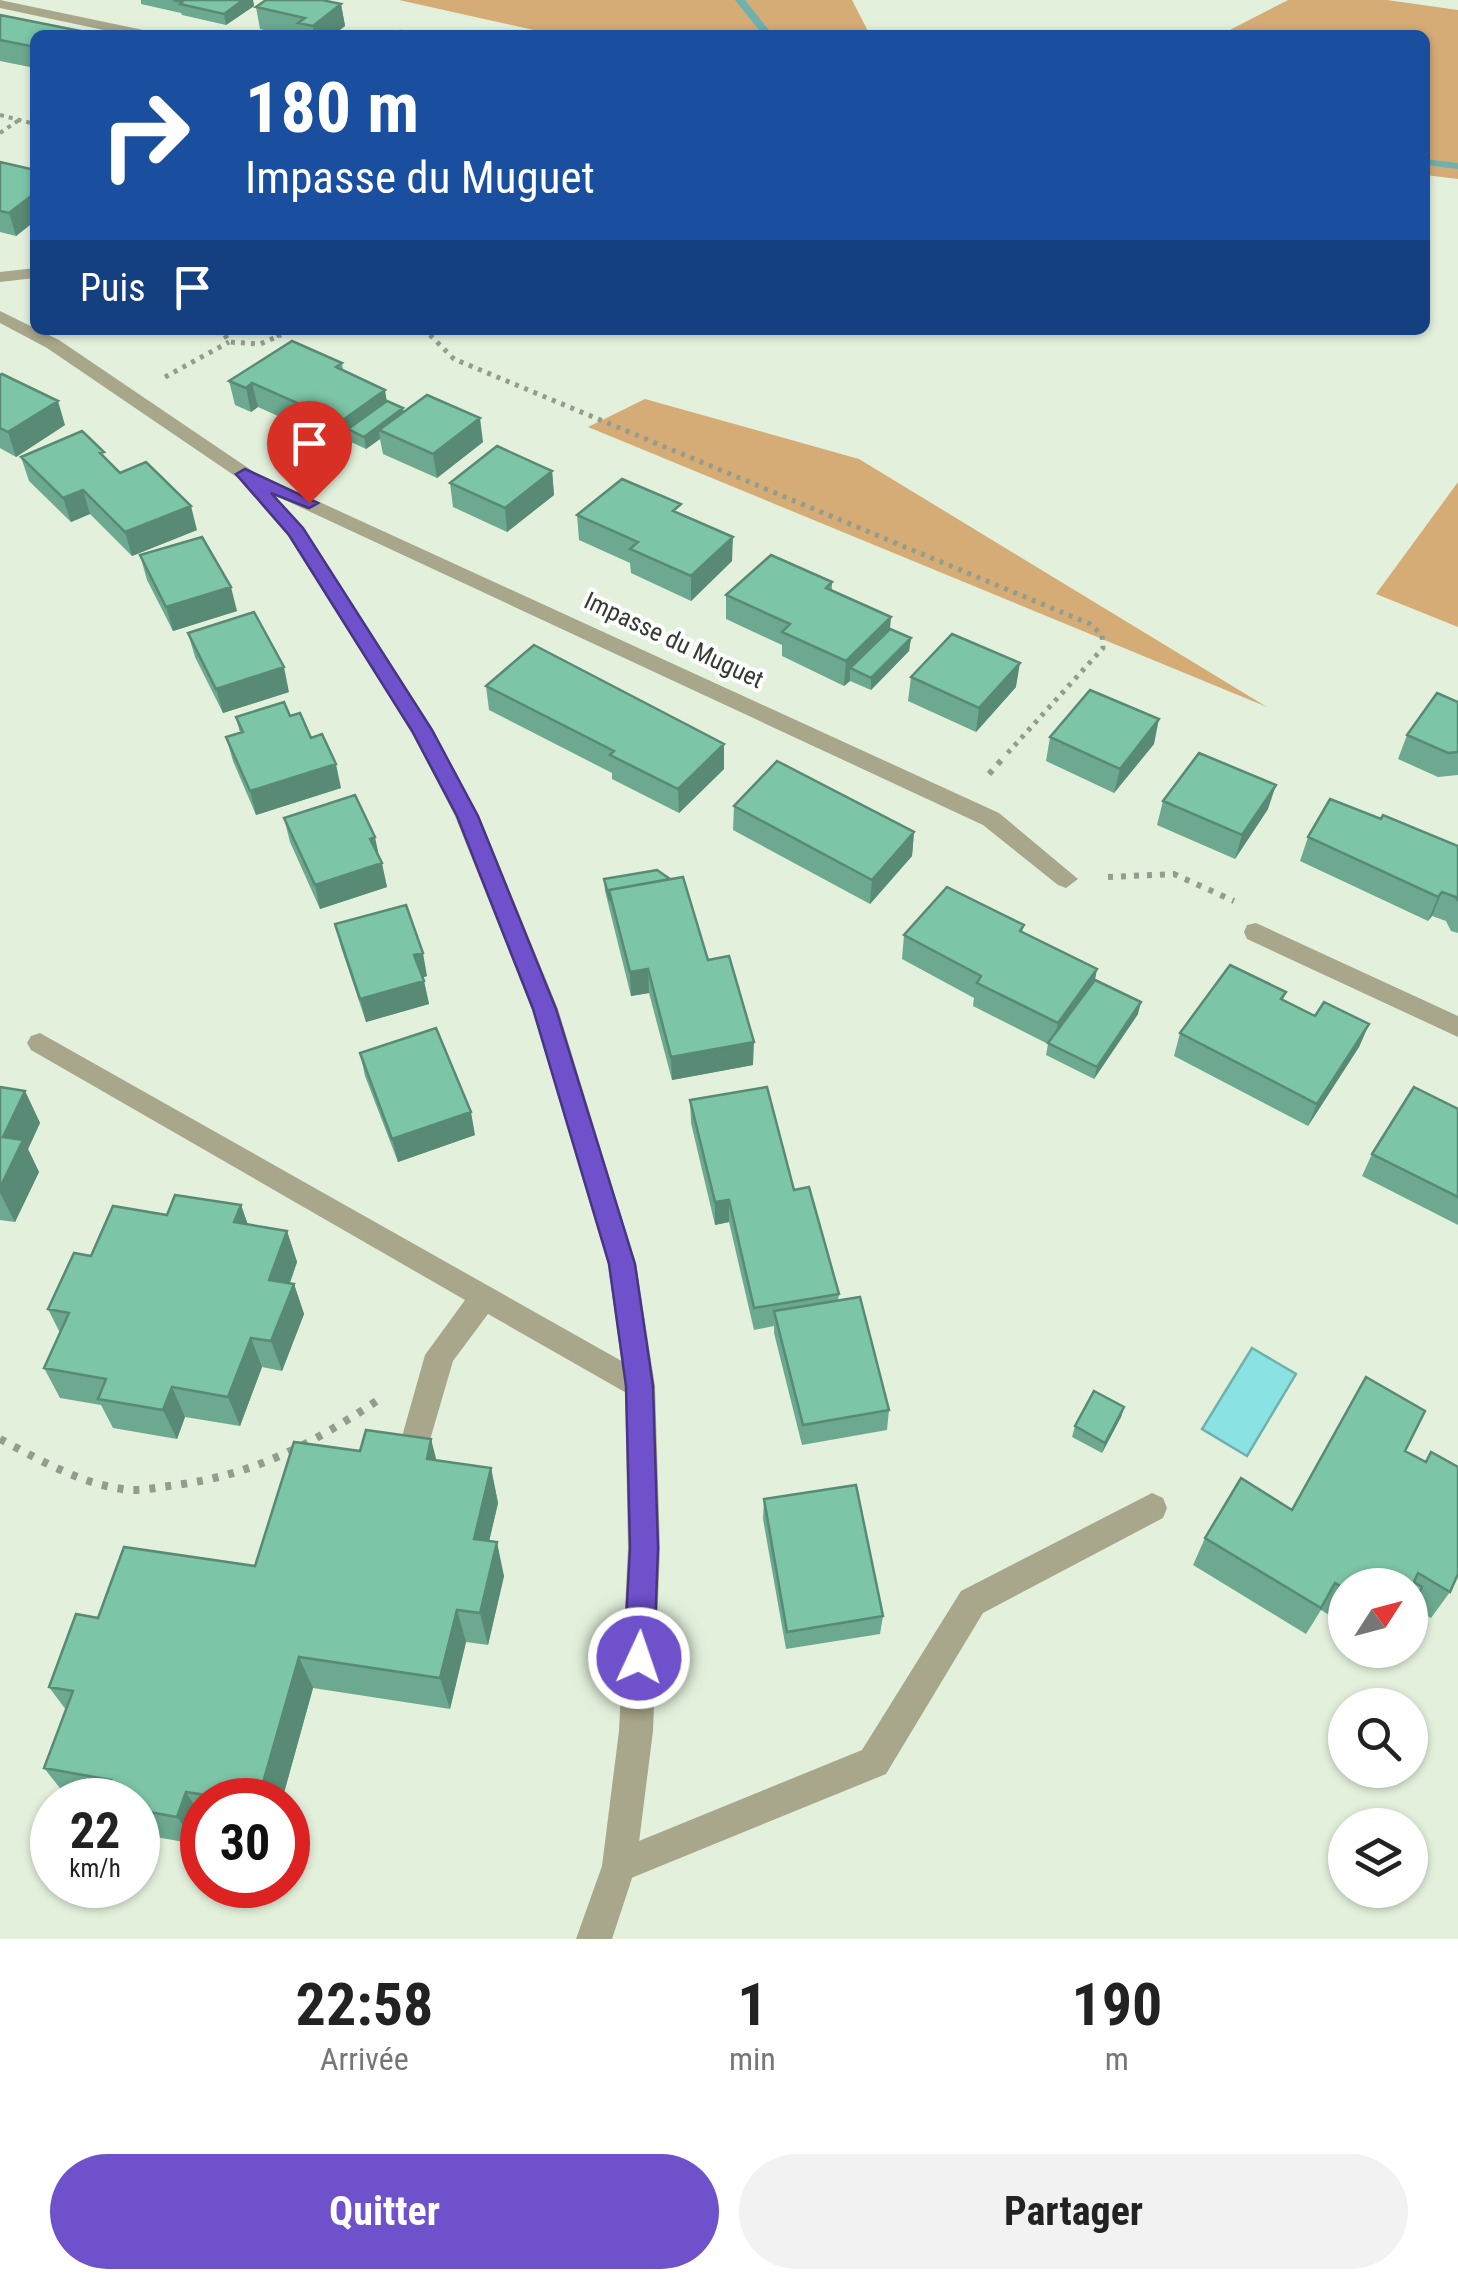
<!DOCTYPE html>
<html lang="fr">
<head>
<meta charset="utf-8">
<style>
  :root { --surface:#fff; --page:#f2f2f2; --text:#222; --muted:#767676; --accent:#6f51cb }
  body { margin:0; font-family:"Roboto Condensed",sans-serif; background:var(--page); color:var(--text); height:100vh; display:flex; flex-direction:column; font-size:38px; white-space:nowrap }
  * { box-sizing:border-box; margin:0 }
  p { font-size:32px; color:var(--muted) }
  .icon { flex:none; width:55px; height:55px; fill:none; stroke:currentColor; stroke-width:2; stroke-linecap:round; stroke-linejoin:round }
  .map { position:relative; height:1939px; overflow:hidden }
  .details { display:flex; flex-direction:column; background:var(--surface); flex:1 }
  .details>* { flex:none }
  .top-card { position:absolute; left:30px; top:30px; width:1400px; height:305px; border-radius:15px; box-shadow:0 2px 8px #0004; background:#1a4fa0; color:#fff; overflow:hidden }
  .needle { width:65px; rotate:54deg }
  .tools { position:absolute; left:1328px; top:1568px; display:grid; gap:20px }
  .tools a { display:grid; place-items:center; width:100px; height:100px; border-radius:50%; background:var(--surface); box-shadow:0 2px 8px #0004; font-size:50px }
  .speed { position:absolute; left:30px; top:1778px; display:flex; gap:20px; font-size:50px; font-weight:700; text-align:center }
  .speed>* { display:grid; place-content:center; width:130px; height:130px; border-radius:50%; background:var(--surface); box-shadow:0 2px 8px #0004; line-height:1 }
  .speed small { font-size:25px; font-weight:400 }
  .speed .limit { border:15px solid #d22; background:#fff; color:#111 }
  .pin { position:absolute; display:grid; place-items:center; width:85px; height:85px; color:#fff; margin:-102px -42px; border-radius:50% 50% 50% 0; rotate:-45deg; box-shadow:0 0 10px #0007 }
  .pin .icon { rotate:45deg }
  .me { position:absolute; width:110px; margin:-55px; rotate:3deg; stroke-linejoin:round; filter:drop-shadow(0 0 8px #0008) }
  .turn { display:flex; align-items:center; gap:35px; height:210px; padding:0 50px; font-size:45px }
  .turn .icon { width:130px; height:130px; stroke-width:2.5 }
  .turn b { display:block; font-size:70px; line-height:85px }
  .then { display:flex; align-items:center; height:95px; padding:0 50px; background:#0003; gap:20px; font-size:38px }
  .eta { display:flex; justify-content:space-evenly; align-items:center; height:170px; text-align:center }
  .eta b { font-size:60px; font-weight:700; line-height:70px }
  .cta { display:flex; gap:20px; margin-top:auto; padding:20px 50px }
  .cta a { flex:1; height:115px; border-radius:60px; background:var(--accent); color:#fff; font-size:40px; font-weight:700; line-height:115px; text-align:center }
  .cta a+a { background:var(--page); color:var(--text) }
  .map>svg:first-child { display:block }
  .forest { fill:#d5ac76 }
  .water { fill:#8ae2e3; stroke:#70b0ae; stroke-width:2.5 }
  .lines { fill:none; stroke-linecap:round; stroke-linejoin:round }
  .stream { fill:#70b0ae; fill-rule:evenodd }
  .path-far3 { stroke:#939c8d; stroke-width:4; stroke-dasharray:4 5; stroke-linecap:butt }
  .path-far2 { stroke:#939c8d; stroke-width:5; stroke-dasharray:4 6; stroke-linecap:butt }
  .path-far1 { stroke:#939c8d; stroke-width:6; stroke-dasharray:5 8; stroke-linecap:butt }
  .path { stroke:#939c8d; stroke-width:8; stroke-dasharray:6 10; stroke-linecap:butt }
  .service { fill:#a8a78b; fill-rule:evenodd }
  .minor { fill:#a8a78b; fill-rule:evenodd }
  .wall { fill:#6ca990 }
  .shaded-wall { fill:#588a75 }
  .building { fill:#7dc5a7; stroke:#588a75; stroke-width:2.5 }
  .route { fill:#6f51cb; stroke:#483584; stroke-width:2.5 }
  .labels { text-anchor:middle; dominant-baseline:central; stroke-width:8; stroke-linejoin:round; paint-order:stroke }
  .street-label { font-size:25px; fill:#353a32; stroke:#fff }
</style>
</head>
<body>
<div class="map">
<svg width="1458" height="1939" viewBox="0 0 1458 1939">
  <rect width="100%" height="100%" fill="#e3f1dc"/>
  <path class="forest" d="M399,0H852L870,35H556Z
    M1288,0H1387L1458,10V179L1425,175V35H1220Z
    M645,399L859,459L1267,707L588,427Z
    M1458,482V627L1376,594Z"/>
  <path class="water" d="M1252,1348L1296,1374L1247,1456L1202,1429Z"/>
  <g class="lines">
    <path class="stream" d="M735,0H745L773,35H763Z
      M1425,159L1458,163V169L1425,165Z"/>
    <path class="path-far3" d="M0,115L35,124
      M0,133L19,120
      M222,330L226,337
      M425,330L432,337
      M456,330H505
      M277,337L286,330"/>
    <path class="path-far2" d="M225,335L229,342L260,344L281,335
      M430,335L454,359L1090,624L1102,635L1103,648L1004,757
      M165,377L229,342"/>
    <path class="path-far1" d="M989,774L1006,755
      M1108,877L1174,874L1234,901"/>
    <path class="path" d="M0,1439C38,1459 79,1483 122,1489C139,1492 158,1487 176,1485C254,1475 316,1442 381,1398"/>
    <path class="service" d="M40,1033L650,1377L655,1386L650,1395L640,1399L630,1395L488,1314L453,1361L425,1457L414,1461L403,1457L399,1447L425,1355L465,1300L31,1050L27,1043L31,1036Z
      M1152,1493L1163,1498L1167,1508L1163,1518L983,1613L886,1774L619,1883L607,1878L602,1866L607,1854L862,1750L961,1591Z"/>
    <path class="minor" d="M0,0L148,31L155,35H127L0,8Z
      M35,268V278L0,282V272Z
      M0,311L59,340L254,472L999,813L1078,879L1066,888L1058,885L983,825L274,495L303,528L430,725L479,816L558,1009L636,1264L655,1386L660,1548L653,1731L636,1866L612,1939H576L602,1866L619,1731L628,1548L625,1386L608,1264L532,1009L455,816L411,731L288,536L238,478L47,348L0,323Z
      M1256,923L1458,1016V1037L1247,939L1244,932L1247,925Z"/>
  </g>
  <path class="wall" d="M141,0H253L254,6L226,25L182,15L181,13L141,4Z
    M341,4L345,26L333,35H285L260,29L256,7Z
    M0,15L35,35V68L0,61Z
    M0,162L35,170V221L16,236L0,232Z
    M342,363L343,370L404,412L483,442L437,478L383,454L380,439L366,449L351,442L344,446L258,407L251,412L235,405L229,381Z
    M0,375L65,425L16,457L0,448Z
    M21,457L107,460L120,473L197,530L132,556L90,514L71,522L29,481Z
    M552,471L554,495L507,532L453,507L450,483Z
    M681,514L732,561L691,601L631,573L630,563L579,540L577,515Z
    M140,555L237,611L173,631L147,580Z
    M832,582V591L890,629L911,638L909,651L871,690L850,681L844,686L782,656V645L726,619V595Z
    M188,633L289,692L223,713L195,657Z
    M911,677L1016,687L976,732L908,701Z
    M486,686L724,769L679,813L612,779V773L489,710Z
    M1458,702V775L1438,777L1398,759L1407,735Z
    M290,716L311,738L341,788L256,815L233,761L226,737L240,733L236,717Z
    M1050,737L1154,744L1114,793L1046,761Z
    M1163,801L1268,809L1235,859L1157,825Z
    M734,806L914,832L912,856L870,904L733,830Z
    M284,818L380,859L387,887L320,909L290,842Z
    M1381,819L1458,846V933L1451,931L1446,921L1432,916L1428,921L1300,861L1308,837Z
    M604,879L708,960L753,1065L672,1080L649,993L631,996L605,891Z
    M335,924L427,976L423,977L429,1004L366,1022L341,947Z
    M1024,925L1022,932L1097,969L1095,980L1138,1014L1094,1079L1046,1055L1048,1044L973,1006L974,998L902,959L904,935Z
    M1286,992L1283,1000L1315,1016L1369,1024L1359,1047L1308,1126L1174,1056L1180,1033Z
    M360,1053L475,1135L398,1162L365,1076Z
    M0,1087L25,1091L40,1123L28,1149L39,1172L15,1222L0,1220Z
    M690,1100L794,1190L839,1294L838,1301L889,1410L887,1430L802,1445L774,1333V1326L754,1330L729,1222L715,1225L691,1123Z
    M1458,1109V1225L1362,1176L1372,1154Z
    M241,1205L248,1225L287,1231L297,1262L290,1283L294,1284L304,1314L282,1371L262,1367L240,1426L185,1417L177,1439L113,1428L101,1405L60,1398L44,1368L60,1333L48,1309L91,1256L167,1215Z
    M1124,1407L1121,1417L1102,1453L1072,1437L1075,1426Z
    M1405,1451L1450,1592L1431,1618L1413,1607L1345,1585V1640L1334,1633L1341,1622L1321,1610L1306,1634L1193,1565L1205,1538L1292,1510Z
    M437,1461L491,1468L498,1503L489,1541L504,1576L488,1645L466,1642L450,1709L313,1688L282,1800H202V1825L196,1844L138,1834V1800H88L67,1797L44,1768L66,1710L49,1687L98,1618L255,1566Z
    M764,1499L883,1616L880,1634L786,1649L763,1519Z
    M1361,1650H1389L1380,1662Z"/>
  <path class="shaded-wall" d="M243,0H253L254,6L226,25L224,14Z
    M341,4L345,26L333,35H314L313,26Z
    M35,193V221L16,236L9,213Z
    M252,383L258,407L251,412L246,388Z
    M385,390L389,414L348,429L351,442L344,446L340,422Z
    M58,401L65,425L16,457L8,432Z
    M403,408L405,421L379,430L380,439L366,449L364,437Z
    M480,418L483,442L437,478L433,454Z
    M552,471L554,495L507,532L505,508Z
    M83,490L90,514L71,522L63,498Z
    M191,506L197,530L132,556L125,532Z
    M733,537L732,561L691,601V576Z
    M231,587L237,611L173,631L166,607Z
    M891,617L889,642L850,668V681L844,686L846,661Z
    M911,638L909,651L871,690V678Z
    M1020,663L1016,687L976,732L979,708Z
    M284,667L289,692L223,713L216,689Z
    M1159,719L1154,744L1114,793L1120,769Z
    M724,744V769L679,813L678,789Z
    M336,764L341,788L256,815L250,791Z
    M1276,785L1268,809L1235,859L1242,835Z
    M914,832L912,856L870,904L872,880Z
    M375,837L380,861L370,839Z
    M382,863L387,887L320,909L315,885Z
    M1442,892L1432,916L1428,921L1438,897Z
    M423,953L427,976L419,979L414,955Z
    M648,969L649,993L631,996L630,972Z
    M1097,969L1092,992L1053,1046L1058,1023Z
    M424,981L429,1004L366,1022L360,999Z
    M1141,1002L1138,1014L1094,1079L1097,1067Z
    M1369,1024L1359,1047L1308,1126L1317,1104Z
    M754,1042L753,1065L672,1080L671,1057Z
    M25,1091L40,1123L28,1149L39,1172L15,1222L0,1193L3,1137Z
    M471,1112L475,1135L398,1162L392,1139Z
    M729,1200V1222L715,1225V1202Z
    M241,1205L252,1237L234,1222Z
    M287,1231L297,1262L280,1310L269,1280Z
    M294,1284L304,1314L282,1371L271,1341Z
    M251,1338L262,1367L240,1426L228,1397Z
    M172,1387L185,1417L177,1439L163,1410Z
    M1124,1407L1121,1417L1102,1453L1105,1443Z
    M431,1439L440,1474L427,1459Z
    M491,1468L498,1503L482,1572L474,1539Z
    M497,1542L504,1576L488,1645L480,1613Z
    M457,1610L466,1642L450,1709L440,1678Z
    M299,1657L313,1688L282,1800H258Z
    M186,1792L202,1817V1825L196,1844L177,1817Z"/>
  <path class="building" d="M173,0H243L224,14L180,4L182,2Z
    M266,0H322L341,4L313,26L298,23L305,18L256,7Z
    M0,15L90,33L87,35H35V47L0,40Z
    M400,31L410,35H392Z
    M0,162L35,170V193L9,213L0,211Z
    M292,341L342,363L336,367L385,390L340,422L252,383L246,388L229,381Z
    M2,374L58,401L8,432L0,428V375Z
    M427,395L480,418L433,454L379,430Z
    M387,401L403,408L364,437L348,429Z
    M82,431L104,452L100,453L120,473L146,462L191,506L125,532L83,490L63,498L21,457Z
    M497,446L552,471L505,508L450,483Z
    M622,479L681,504L673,511L733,537L691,576L630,549L638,542L577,515Z
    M202,537L231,587L166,607L140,555Z
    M771,555L832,582L826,588L891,617L846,661L782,632L790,624L726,595Z
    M254,612L284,667L216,689L188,633Z
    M890,629L911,638L871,678L850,668Z
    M952,634L1020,663L979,708L911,677Z
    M534,645L724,744L678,789L610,755L614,751L486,686Z
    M1090,690L1159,719L1120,769L1050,737Z
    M1437,693L1458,702V752L1448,753L1407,735Z
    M284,702L290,716L300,713L311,738L322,734L336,764L250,791L226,737L243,732L236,717Z
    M1199,753L1276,785L1242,835L1163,801Z
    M777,761L914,832L872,880L734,806Z
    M355,795L375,837L370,839L382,863L315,885L284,818Z
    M1330,799L1381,819L1383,815L1458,846V901L1456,897L1442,892L1438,897L1308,837Z
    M657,870L670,879L609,890L610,901L604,879Z
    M683,877L708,960L729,956L754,1042L671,1057L648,969L630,972L609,890Z
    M947,887L1024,925L1020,931L1097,969L1058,1023L977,983L981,976L904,935Z
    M406,905L423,953L414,955L424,981L360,999L335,924Z
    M1230,965L1286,992L1281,999L1315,1016L1324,1002L1369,1024L1317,1104L1180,1033Z
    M1095,980L1141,1002L1097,1067L1048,1043Z
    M436,1028L471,1112L392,1139L360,1053Z
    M0,1087L25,1091L3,1137L23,1140L0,1188Z
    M767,1087L794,1190L809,1187L839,1294L754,1308L729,1200L715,1202L690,1100Z
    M1414,1087L1458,1109V1197L1372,1154Z
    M175,1195L241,1205L234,1222L287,1231L269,1280L294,1284L271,1341L251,1338L228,1397L172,1387L163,1410L98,1399L106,1379L44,1368L69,1313L48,1309L74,1253L91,1256L113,1206L167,1215Z
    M860,1297L889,1410L803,1425L774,1311Z
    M1366,1377L1425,1411L1405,1451L1426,1462L1431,1452L1458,1467V1574L1450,1592L1418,1573L1414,1582L1422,1587L1410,1612V1585H1345V1589L1335,1583L1321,1608L1205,1538L1241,1478L1292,1510Z
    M1094,1391L1124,1407L1105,1443L1075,1426Z
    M366,1430L431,1439L427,1459L491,1468L474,1539L497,1542L480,1613L457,1610L440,1678L299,1657L258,1800H238L186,1792L177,1817L138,1810V1800H104L111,1780L44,1768L73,1691L49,1687L76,1614L98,1618L124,1547L255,1566L294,1442L360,1451Z
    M856,1485L883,1616L787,1632L764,1499Z"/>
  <path class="route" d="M245,469L318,503L309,508L271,493L303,528L432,730L478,816L556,1009L635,1264L653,1386L658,1548L654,1658L649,1668L639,1672L629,1668L624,1658L630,1548L626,1386L609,1264L533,1009L457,816L412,731L289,535L236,474Z"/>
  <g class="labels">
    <g class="street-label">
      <text transform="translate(674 640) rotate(25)">Impasse du Muguet</text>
    </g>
  </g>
</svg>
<div class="tools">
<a><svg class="needle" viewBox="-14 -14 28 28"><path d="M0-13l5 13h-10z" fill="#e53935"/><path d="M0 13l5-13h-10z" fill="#767676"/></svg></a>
<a><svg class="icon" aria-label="search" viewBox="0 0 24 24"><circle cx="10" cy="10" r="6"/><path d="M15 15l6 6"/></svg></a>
<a><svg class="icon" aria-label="layers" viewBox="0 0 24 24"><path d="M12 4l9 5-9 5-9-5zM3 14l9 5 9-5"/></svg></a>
</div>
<div class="speed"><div>22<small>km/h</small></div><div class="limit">30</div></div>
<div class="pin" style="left:309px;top:503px;background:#d93025"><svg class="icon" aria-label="arrive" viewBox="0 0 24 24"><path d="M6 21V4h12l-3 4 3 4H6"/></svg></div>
<svg class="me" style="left:639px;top:1658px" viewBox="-20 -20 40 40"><circle r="17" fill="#6f51cb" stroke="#fff" stroke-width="3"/><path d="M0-11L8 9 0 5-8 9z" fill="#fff"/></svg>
<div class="top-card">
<div class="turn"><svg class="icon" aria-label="right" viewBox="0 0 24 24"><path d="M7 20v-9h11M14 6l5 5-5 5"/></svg><div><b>180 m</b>Impasse du Muguet</div></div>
<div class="then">Puis<svg class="icon" aria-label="arrive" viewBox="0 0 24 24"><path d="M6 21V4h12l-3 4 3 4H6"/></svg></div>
</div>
</div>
<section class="details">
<div class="eta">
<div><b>22:58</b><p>Arrivée</p></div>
<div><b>1</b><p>min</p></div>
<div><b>190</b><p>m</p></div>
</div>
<div class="cta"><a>Quitter</a><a>Partager</a></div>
</section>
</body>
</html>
